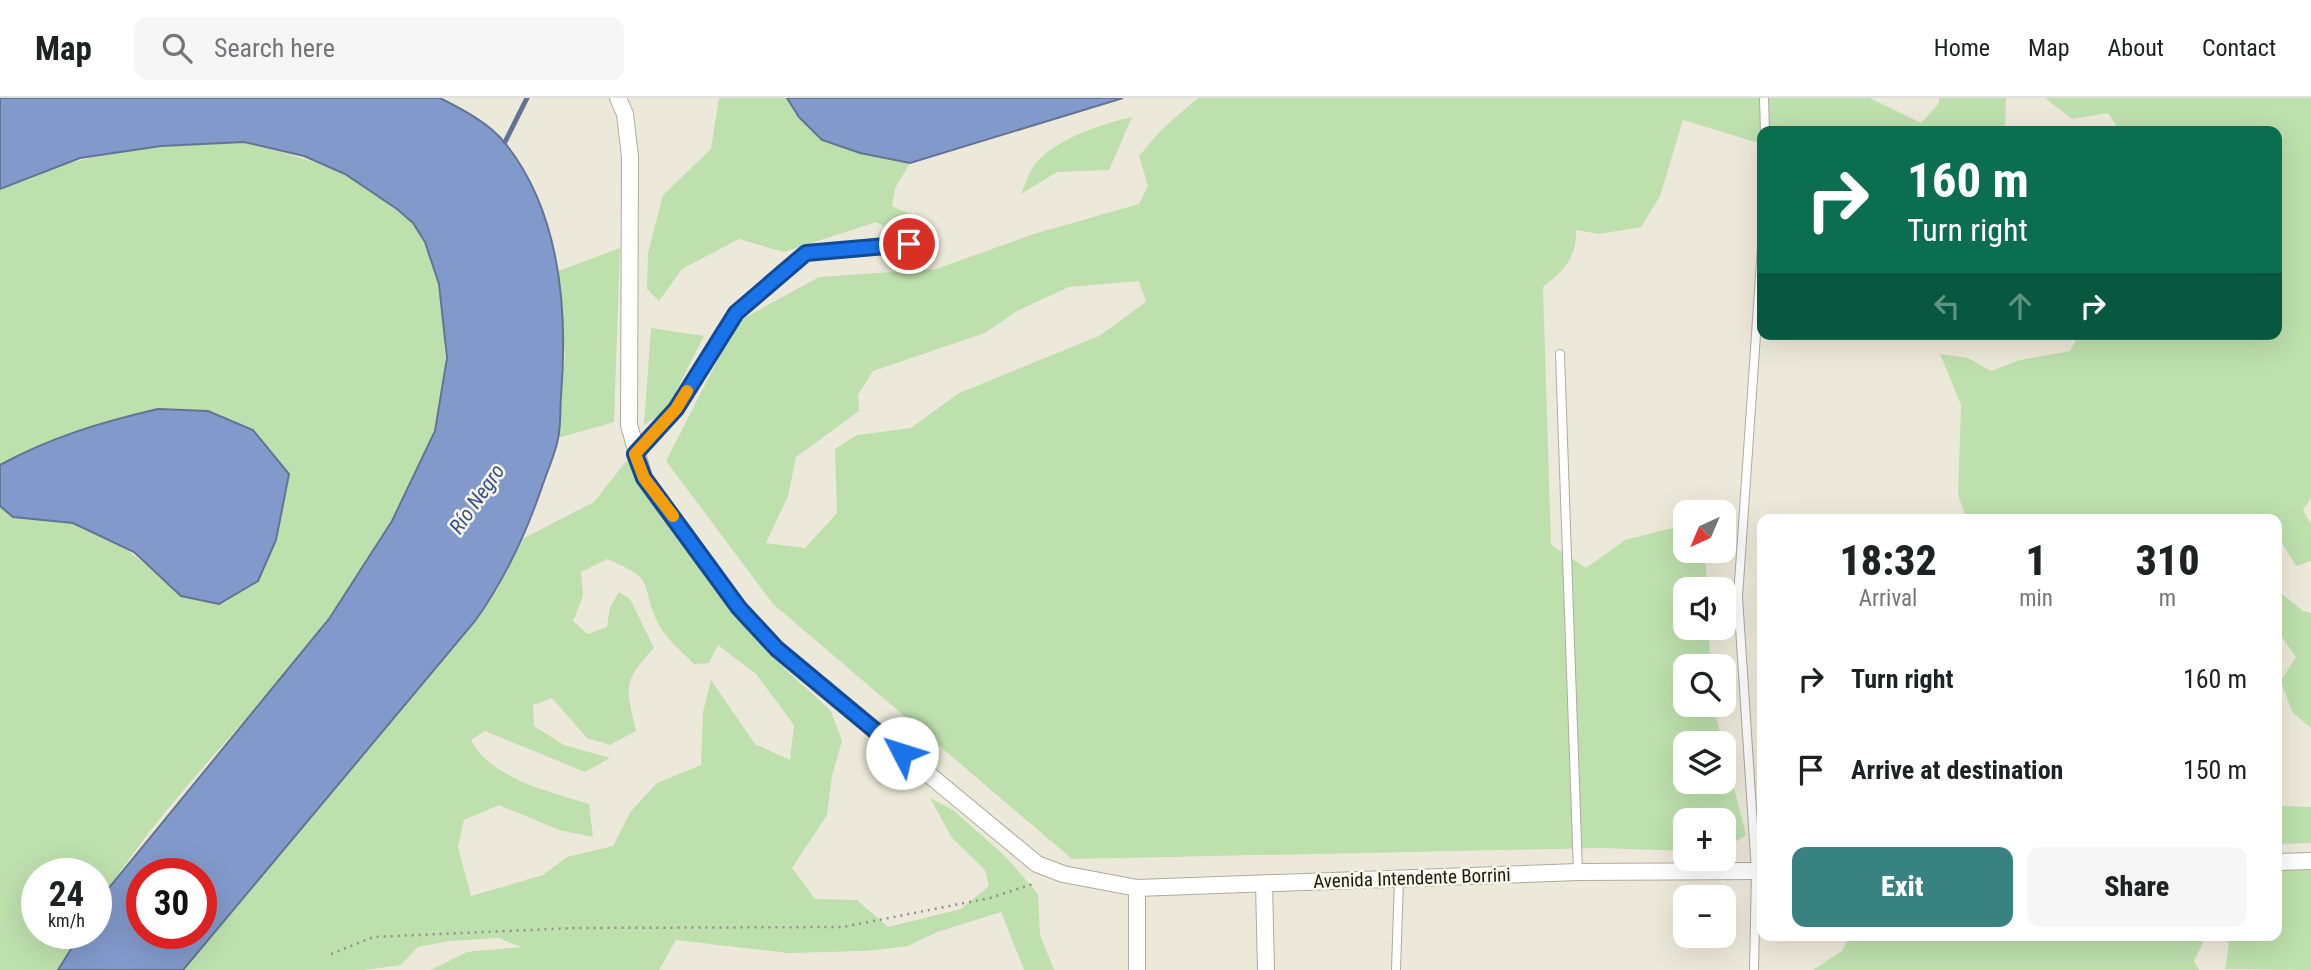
<!DOCTYPE html>
<html lang="en">
<head>
<meta charset="utf-8">
<style>
  :root { --surface:#fff; --page:#f6f6f6; --text:#202124; --muted:#757577; --line:#e0e0e0; --accent:#398282 }
  body { margin:0; font-family:"Roboto Condensed",sans-serif; background:var(--page); color:var(--text); height:100vh; display:flex; flex-direction:column; font-size:26px; white-space:nowrap }
  * { box-sizing:border-box; margin:0 }
  p { font-size:23px; color:var(--muted) }
  .icon { flex:none; width:38px; height:38px; fill:none; stroke:currentColor; stroke-width:2; stroke-linecap:round; stroke-linejoin:round }
  .map { position:relative; flex:1; overflow:hidden }
  .panel { position:absolute; left:1757px; top:416px; width:525px; height:427px; display:flex; flex-direction:column; background:var(--surface); border-radius:14px; box-shadow:0 7px 28px #0002 }
  .panel>* { flex:none }
  .top-card { position:absolute; left:1757px; top:28px; width:525px; height:214px; border-radius:14px; box-shadow:0 7px 28px #0002; background:#0b6e4f; color:#fff; overflow:hidden }
  .needle { width:46px; rotate:224deg }
  .controls { position:absolute; left:1673px; top:402px; display:grid; gap:14px }
  .controls a { display:grid; place-items:center; width:63px; height:63px; border-radius:14px; background:var(--surface); box-shadow:0 7px 28px #0002; font-size:35px }
  .speed { position:absolute; left:21px; top:760px; display:flex; gap:14px; font-size:35px; font-weight:700; text-align:center }
  .speed>* { display:grid; place-content:center; width:91px; height:91px; border-radius:50%; background:var(--surface); box-shadow:0 7px 28px #0002; line-height:1 }
  .speed small { font-size:18px; font-weight:400 }
  .speed .limit { border:10px solid #d22; background:#fff; color:#111 }
  .pin { position:absolute; display:grid; place-items:center; width:60px; height:60px; color:#fff; margin:-30px; border:4px solid #fff; border-radius:50%; box-shadow:0 2px 7px #0007 }
  .me { position:absolute; width:77px; margin:-38px; rotate:310deg; stroke-linejoin:round; filter:drop-shadow(0 0 5px #0008) }
  .turn { display:flex; align-items:center; gap:24px; height:147px; padding:0 35px; font-size:32px }
  .turn .icon { width:91px; height:91px; stroke-width:2.5 }
  .turn b { display:block; font-size:49px; line-height:60px }
  .lanes { display:flex; align-items:center; height:66px; padding:0 35px; background:#0003; justify-content:center; gap:35px; direction:ltr }
  .lanes .off { opacity:.35 }
  .eta { display:flex; justify-content:space-evenly; align-items:center; height:119px; text-align:center }
  .eta b { font-size:42px; font-weight:800; line-height:49px }
  .button { display:flex; gap:14px; margin-top:auto; padding:14px 35px }
  .button a { flex:1; height:80px; border-radius:14px; background:var(--accent); color:#fff; font-size:28px; font-weight:800; line-height:80px; text-align:center }
  .button a+a { background:var(--page); color:var(--text) }
  ul { padding:0; list-style:none }
  li { display:flex; align-items:center; gap:21px; height:91px; padding:0 35px }
  li div { flex:1 }
  li b { display:block; font-size:26px }
  li em { font-style:normal }
  header { display:flex; align-items:center; gap:42px; box-sizing:border-box; height:98px; padding:0 35px; background:var(--surface); border-bottom:2px solid var(--line) }
  header strong { font-size:33px }
  nav { display:flex; gap:38px; margin-inline-start:auto; font-size:24px }
  .search { width:490px; height:63px; background:var(--page); display:flex; align-items:center; gap:18px; box-sizing:border-box; padding:0 24px; border-radius:14px; color:var(--muted); font-size:26px }
  .map>svg:first-child { display:block }
  .green { fill:#bee0ad; fill-rule:evenodd }
  .water { fill:#829acb; stroke:#637494; stroke-width:2; fill-rule:evenodd }
  .lines { fill:none; stroke-linecap:round; stroke-linejoin:round }
  .stream { stroke:#637494; stroke-width:5 }
  .lane-casing { stroke:#afab9d; stroke-width:10 }
  .street-casing { stroke:#afab9d; stroke-width:18 }
  .path { stroke:#959187; stroke-width:2.5; stroke-dasharray:2 5; stroke-linecap:butt }
  .lane { stroke:#fff; stroke-width:8 }
  .street { stroke:#fff; stroke-width:16 }
  .route-casing { stroke:#114b97; stroke-width:18 }
  .route { stroke:#1a73e8; stroke-width:12 }
  .slow { stroke:#f59e0b; stroke-width:12 }
  .labels { text-anchor:middle; dominant-baseline:central; stroke-width:5; stroke-linejoin:round; paint-order:stroke }
  .street-label { font-size:19px; fill:#1c1a15; stroke:#faf6e8 }
  .water-label { font-size:21px; font-style:italic; fill:#34508f; stroke:#faf6e8 }
</style>
</head>
<body>
<header>
<strong>Map</strong>
<div class="search"><svg class="icon" aria-label="search" viewBox="0 0 24 24"><circle cx="10" cy="10" r="6"/><path d="M15 15l6 6"/></svg>Search here</div>
<nav><a>Home</a><a>Map</a><a>About</a><a>Contact</a></nav>
</header>
<div class="map">
<svg width="2311" height="872" viewBox="0 0 2311 872">
  <rect width="100%" height="100%" fill="#ede9da"/>
  <path class="green" d="M719,0H787C813,41 865,56 910,65L895,90L892,108L927,124L915,136L896,135L876,124L784,154L739,141L682,171L659,203L647,191L648,155L663,97L711,51Z
    M1198,0H1870L1921,25L1939,5V0H2006L2005,33H1762V46L1683,22L1660,98L1641,129L1599,136L1576,132C1577,159 1564,173 1543,189L1551,447L1586,470L1625,442L1673,430L1685,437V453H1705L1707,492H1685V530H1709L1710,569H1685V607H1713L1723,646H1685V684H1724V650L1746,737L1724,751V723H1685V753L1600,750L1072,761L773,506L666,363L737,224L819,179L936,171L1034,136L1139,106L1148,88L1139,58L1162,31ZM1139,183L1146,204L1099,238L959,295L911,330L857,337L835,351L837,415L805,450L766,445L788,398L796,359L859,313L858,297L873,273L985,235L1017,213L1069,189Z
    M2045,0H2311V400L2303,412L2311,426V463L2296,468L2277,437V422H1967L1958,397L1961,307L1940,256L1968,260L1991,273L2020,262L2070,253L2079,236H2277V33H2120L2108,15L2072,21Z
    M1132,19L1109,72L1057,74L1021,96C1025,87 1029,74 1035,66C1056,41 1101,26 1132,19Z
    M243,44C303,58 393,84 424,142C436,164 440,190 442,214C446,253 448,296 435,334C429,352 418,369 410,386C387,433 360,480 328,522C254,619 161,705 96,810V775H37V835H81L58,872H0V408C24,427 46,417 73,425C117,437 148,469 181,498L158,311C102,324 51,339 0,367V91C84,52 153,48 243,44Z
    M620,150L614,324L558,340L565,257L558,173Z
    M651,230L704,238L667,311L644,327Z
    M627,362L744,525L772,559L831,613L842,643L832,678L827,717L792,770L815,801L857,802L888,829L961,811L989,788L985,772L952,740L930,700L953,712L1005,758L1038,796L1040,837L1054,872H1024L1001,814L937,834L908,848L866,853L788,855L676,842L659,872H431L467,854L521,849L499,840L449,843L418,849L401,867L364,872H183L475,523L496,494L524,440L594,404ZM607,461C659,483 638,483 658,525C665,540 683,554 694,566L709,565L718,547L756,576L794,627L790,662L755,646L711,582L703,614L701,667L657,685L631,713L613,748L567,759L543,777L471,798L458,749L464,722L499,707L559,732L593,739L589,706C550,694 490,680 471,642L485,633L585,674L610,660L564,647L534,628L533,607L552,600L587,640L610,647L636,633C626,589 622,584 654,550L630,501L619,494L610,509L607,529L588,536L573,523L583,498L581,474Z
    M2277,492L2303,513L2311,515V630L2292,614L2281,583L2296,559L2277,532Z
    M2277,708L2311,709V745L2277,746Z
    M2311,772V872L2225,871L2229,846L2223,838H2277V773Z
    M1850,838H2206L2194,863L2199,872H1813L1842,853Z"/>
  <path class="water" d="M0,0H440C462,11 489,25 505,45C561,115 568,212 561,298C560,312 561,327 558,341C555,356 548,371 543,386C526,436 506,480 475,523L183,872H58L81,835H96V810L108,791L329,521L392,423L435,333L447,260L439,186L425,144L413,125L397,111L345,76L304,58L244,44L161,48L80,60L0,91ZM142,775H201V835H142Z
    M787,0H1123L910,65L860,55L822,42L799,19Z
    M158,311L208,313L253,332L289,376L276,442L258,483L219,506L181,498L134,454L73,425L13,419L0,408V367C51,339 102,324 158,311Z"/>
  <g class="lines">
    <path class="stream" d="M505,44L527,0"/>
    <defs>
      <path id="lane" d="M1764,0L1765,33
        M1560,256L1578,774
        M637,354L676,311L736,215L806,155L909,146
        M1396,872L1399,781
        M1754,872L1756,773L1738,499L1762,149"/>
      <path id="street" d="M618,0L625,16L630,59L629,327L644,380L739,510L777,551L1037,766L1063,776L1137,790L1578,774L1762,773
        M2277,764L2311,763
        M1264,785L1266,872
        M1137,872V790"/>
    </defs>
    <use href="#lane" class="lane-casing"/>
    <use href="#street" class="street-casing"/>
    <path class="path" d="M331,856L373,839L574,830L843,829L990,800L1036,785"/>
    <use href="#lane" class="lane"/>
    <use href="#street" class="street"/>
  </g>
  <g class="lines">
    <defs>
      <path id="route" d="M902,655L777,551L739,510L644,380L635,356L676,311L736,215L806,155L909,146"/>
    </defs>
    <use href="#route" class="route-casing"/>
    <use href="#route" class="route"/>
    <path class="slow" d="M673,418L644,380L635,356L676,311L687,293"/>
  </g>
  <g class="labels">
    <g class="street-label">
      <text transform="translate(1412 780) rotate(-2)">Avenida Intendente Borrini</text>
    </g>
    <g class="water-label">
      <text transform="translate(477 401) rotate(-55)">Río Negro</text>
    </g>
  </g>
</svg>
<div class="controls">
<a><svg class="needle" viewBox="-14 -14 28 28"><path d="M0-13l5 13h-10z" fill="#e53935"/><path d="M0 13l5-13h-10z" fill="#757577"/></svg></a>
<a><svg class="icon" aria-label="sound" viewBox="0 0 24 24"><path d="M4 9h4l5-4v14l-5-4H4zM17 9q2 3 0 6"/></svg></a>
<a><svg class="icon" aria-label="search" viewBox="0 0 24 24"><circle cx="10" cy="10" r="6"/><path d="M15 15l6 6"/></svg></a>
<a><svg class="icon" aria-label="layers" viewBox="0 0 24 24"><path d="M12 4l9 5-9 5-9-5zM3 14l9 5 9-5"/></svg></a>
<a>+</a>
<a>−</a>
</div>
<div class="speed"><div>24<small>km/h</small></div><div class="limit">30</div></div>
<div class="pin" style="left:909px;top:146px;background:#d93025"><svg class="icon" aria-label="arrive" viewBox="0 0 24 24"><path d="M6 21V4h12l-3 4 3 4H6"/></svg></div>
<svg class="me" style="left:902px;top:655px" viewBox="-20 -20 40 40"><circle r="19" fill="#fff"/><path d="M0-13L10 11 0 6-10 11z" fill="#1a73e8"/></svg>
<div class="top-card">
<div class="turn"><svg class="icon" aria-label="right" viewBox="0 0 24 24"><path d="M7 20v-9h11M14 6l5 5-5 5"/></svg><div><b>160 m</b>Turn right</div></div>
<div class="lanes"><svg class="icon off" aria-label="left" viewBox="0 0 24 24"><path d="M17 20v-9H6M10 6l-5 5 5 5"/></svg><svg class="icon off" aria-label="ahead" viewBox="0 0 24 24"><path d="M12 20V5M6 11l6-6 6 6"/></svg><svg class="icon" aria-label="right" viewBox="0 0 24 24"><path d="M7 20v-9h11M14 6l5 5-5 5"/></svg></div>
</div>
<section class="panel">
<div class="eta">
<div><b>18:32</b><p>Arrival</p></div>
<div><b>1</b><p>min</p></div>
<div><b>310</b><p>m</p></div>
</div>
<ul>
<li><svg class="icon" aria-label="right" viewBox="0 0 24 24"><path d="M7 20v-9h11M14 6l5 5-5 5"/></svg><div><b>Turn right</b></div><em>160 m</em></li>
<li><svg class="icon" aria-label="arrive" viewBox="0 0 24 24"><path d="M6 21V4h12l-3 4 3 4H6"/></svg><div><b>Arrive at destination</b></div><em>150 m</em></li>
</ul>
<div class="button"><a>Exit</a><a>Share</a></div>
</section>
</div>
</body>
</html>
